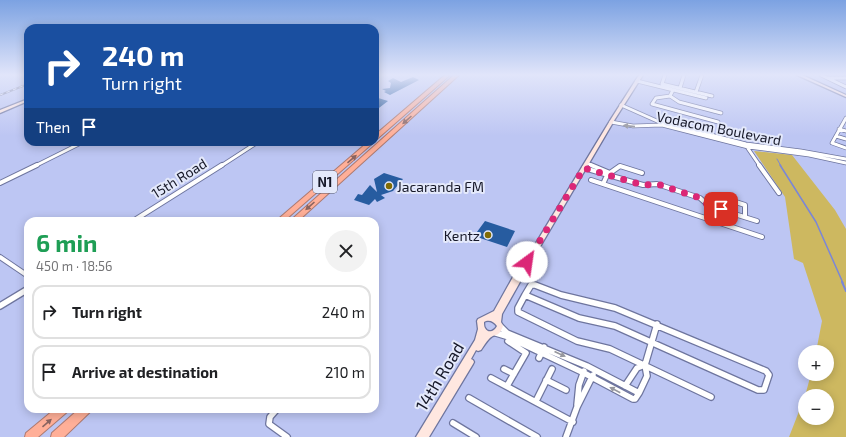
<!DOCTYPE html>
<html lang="en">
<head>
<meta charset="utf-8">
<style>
  :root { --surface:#fff; --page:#f2f2f2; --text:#202124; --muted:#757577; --line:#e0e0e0 }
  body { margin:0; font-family:"Exo 2",sans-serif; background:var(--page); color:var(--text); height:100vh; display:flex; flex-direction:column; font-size:15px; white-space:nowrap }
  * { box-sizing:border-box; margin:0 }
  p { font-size:13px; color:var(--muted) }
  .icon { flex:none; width:22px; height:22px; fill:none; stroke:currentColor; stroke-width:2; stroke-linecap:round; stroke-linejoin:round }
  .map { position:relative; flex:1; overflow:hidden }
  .panel { position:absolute; left:24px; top:217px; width:355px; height:196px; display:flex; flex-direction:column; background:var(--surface); border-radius:12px; box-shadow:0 2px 10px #0003 }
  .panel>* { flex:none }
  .hud { position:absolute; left:24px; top:24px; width:355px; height:122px; border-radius:12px; box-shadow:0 2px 10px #0003; background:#1a4fa0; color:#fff; overflow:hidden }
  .controls { position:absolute; left:798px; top:345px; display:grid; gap:8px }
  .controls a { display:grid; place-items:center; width:36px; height:36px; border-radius:50%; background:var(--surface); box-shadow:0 2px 10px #0003; font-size:20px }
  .pin { position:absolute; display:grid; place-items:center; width:34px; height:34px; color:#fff; margin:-17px; border-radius:8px; box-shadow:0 2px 6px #0006 }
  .me { position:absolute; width:44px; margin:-22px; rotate:31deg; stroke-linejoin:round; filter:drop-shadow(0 0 3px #0008) }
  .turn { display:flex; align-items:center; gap:14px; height:84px; padding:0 12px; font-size:18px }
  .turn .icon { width:52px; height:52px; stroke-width:2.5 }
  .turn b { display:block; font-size:28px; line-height:34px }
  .then { display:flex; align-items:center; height:38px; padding:0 12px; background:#0003; gap:8px; font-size:15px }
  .round { display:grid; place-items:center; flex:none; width:42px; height:42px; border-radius:21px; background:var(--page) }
  .head { display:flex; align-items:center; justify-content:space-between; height:68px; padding:0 12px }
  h1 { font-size:24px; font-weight:700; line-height:30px; color:#1e9e55 }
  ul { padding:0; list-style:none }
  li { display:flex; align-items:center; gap:12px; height:54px; margin:0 8px 6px; padding:0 4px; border:2px solid var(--line); border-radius:12px }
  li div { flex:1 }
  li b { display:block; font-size:15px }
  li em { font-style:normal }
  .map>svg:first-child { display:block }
  .green { fill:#cdb860 }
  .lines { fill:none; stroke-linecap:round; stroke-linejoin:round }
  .stream-far2 { stroke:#7a86d8; stroke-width:1 }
  .stream-far1 { stroke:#7a86d8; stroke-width:1.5 }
  .stream { stroke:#7a86d8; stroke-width:2 }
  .building { fill:#275ca0 }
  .street-far2-casing { stroke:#6e759e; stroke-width:4.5 }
  .street-far1-casing { stroke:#6e759e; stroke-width:6 }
  .street-casing { stroke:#6e759e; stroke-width:8 }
  .secondary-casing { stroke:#6e759e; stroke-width:2.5 }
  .highway-casing { stroke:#ad7a71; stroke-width:2 }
  .street-far2 { stroke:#fff; stroke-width:3 }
  .street-far1 { stroke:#fff; stroke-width:4 }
  .street { stroke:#fff; stroke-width:5.5 }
  .secondary { fill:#ffe7e0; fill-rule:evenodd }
  .highway { fill:#ffaf98; fill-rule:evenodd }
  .rail-casing { stroke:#707696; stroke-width:2 }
  .rail { stroke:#e4e9fb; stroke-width:1; stroke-dasharray:3.5; stroke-linecap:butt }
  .oneway { fill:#8a6460 }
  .oneway2 { fill:#96979e }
  .route { stroke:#db2777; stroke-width:7; stroke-dasharray:0 12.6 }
  .poi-dot { fill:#806c06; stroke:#e4e9fb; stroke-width:1.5 }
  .labels { text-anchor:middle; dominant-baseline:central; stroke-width:4; stroke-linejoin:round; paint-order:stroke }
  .shield { fill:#e4e9fb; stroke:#545767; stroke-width:1 }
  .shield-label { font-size:13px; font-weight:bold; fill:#161828 }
  .street-label { font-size:14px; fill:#161828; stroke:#e4e9fb }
  .poi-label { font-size:14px; fill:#161828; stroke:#e4e9fb; text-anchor:start }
  .near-street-label { font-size:17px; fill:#161828; stroke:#e4e9fb }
</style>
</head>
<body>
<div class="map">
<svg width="846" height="437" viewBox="0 0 846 437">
  <rect width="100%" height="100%" fill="#bdc6f3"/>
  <path class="green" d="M754,151L792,155L835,210L846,229V437H789L805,396V418H827V396H805L811,374H827V352H816L822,321L803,263L794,259L785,197Z"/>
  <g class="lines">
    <path class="stream-far2" d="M777,159L781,166"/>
    <path class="stream-far1" d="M780,165L816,222L843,283"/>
    <path class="stream" d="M842,282L846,291"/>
  </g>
  <path class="building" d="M413,77L419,80L390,95L384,92L386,91L382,89L390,88L391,83L388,81L393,78L401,82Z
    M375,97L388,101L375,111Z
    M384,173L403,179L393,191L381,195L385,198L377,202L375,199L369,205L354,200L358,194L362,195L370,185L377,192L374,179Z
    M485,221L515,231L507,247L474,236Z"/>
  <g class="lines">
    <defs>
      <path id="street-far2" d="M665,75L662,84L712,96
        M821,75L846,87
        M828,78H846
        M637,81L706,98
        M680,88L684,75
        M673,90L670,96L656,98L652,104L718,122
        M696,92L702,75
        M670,96L679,102L721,113
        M621,105L657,121L746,144L801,151L846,159
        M846,118L832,143L846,148
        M611,122L633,126L662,125L748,147L809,155L846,163
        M839,129L846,131
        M836,136L846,139
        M747,147L760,166
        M587,163L593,166
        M35,166L83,142
        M221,166L258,142"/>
      <path id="street-far1" d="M591,165L610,173
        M759,165L779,193
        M584,168L643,185L657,184L700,198L709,206L757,221
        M610,173L620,166L642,173
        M591,180L762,237
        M0,183L37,165
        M603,184L608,173
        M720,197L745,205V217
        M133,221L222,165
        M0,257L28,276"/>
      <path id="street" d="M531,285H535L561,295L615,308L766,371L769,375L764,390H758L615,326L579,318L525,295Z
        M525,295L518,308V312L577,341L610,349L711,397
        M0,306L28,289
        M496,333L506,336L584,373L633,399H635L639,393L587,366L507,333L500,326
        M539,358L544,347
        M645,365L657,324
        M504,369L514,374
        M491,378L573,422
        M546,380L566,390
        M507,386L526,353L508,341
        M625,386L637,368L645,365L647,376L639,393
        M469,398L537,437
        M536,401L552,369
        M577,405L579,385L584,371
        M277,409L270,417L269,424L287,437
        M453,423L476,437
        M566,437L577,407L593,375"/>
      <path id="secondary" d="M639,75H643L615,119L534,257L528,264L529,266L502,314L501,322L503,326C498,339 496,332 489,339C486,342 483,347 481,350L478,351L476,350L471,359L473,360L474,362L473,364L429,437H416L475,340L478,329L477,321L478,319L494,311L518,268L530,253L611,119ZM486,321C491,320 494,322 497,326C495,331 488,334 485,328C484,327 484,323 484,322Z
        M797,75H802L846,95V97Z
        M28,99V101L0,113V110Z"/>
      <path id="highway" d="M445,75H450L377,139L375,140V135Z
        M454,75H459L298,221H290Z
        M368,142H374L284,221H276Z
        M55,409H68L67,412L38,437H25L26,433Z
        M79,409H91L90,412L64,437H51L52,433Z"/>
    </defs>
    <use href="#street-far2" class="street-far2-casing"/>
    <use href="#street-far1" class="street-far1-casing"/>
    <use href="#street" class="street-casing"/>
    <use href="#secondary" class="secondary-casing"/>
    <use href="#highway" class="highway-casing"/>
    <use href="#street-far2" class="street-far2"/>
    <use href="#street-far1" class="street-far1"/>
    <use href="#street" class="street"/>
    <use href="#secondary" class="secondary"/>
    <use href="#highway" class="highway"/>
    <defs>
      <path id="rail" d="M0,95L28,84"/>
    </defs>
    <use href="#rail" class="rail-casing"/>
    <use href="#rail" class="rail"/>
  </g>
  <defs><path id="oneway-solid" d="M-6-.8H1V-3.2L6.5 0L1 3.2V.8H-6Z"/></defs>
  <g class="oneway">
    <use href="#oneway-solid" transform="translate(407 120) rotate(138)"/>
    <use href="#oneway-solid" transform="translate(352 159) rotate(-41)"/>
    <use href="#oneway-solid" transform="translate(310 206) rotate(138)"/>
    <use href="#oneway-solid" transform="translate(47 423) rotate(-41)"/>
  </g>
  <g class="oneway2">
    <use href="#oneway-solid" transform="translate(629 126) rotate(-174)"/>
    <use href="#oneway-solid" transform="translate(560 354) rotate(24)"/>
    <use href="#oneway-solid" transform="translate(615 390) rotate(-152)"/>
  </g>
  <linearGradient id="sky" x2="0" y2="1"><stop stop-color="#7ca2e2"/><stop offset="0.55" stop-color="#e1e5fa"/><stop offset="1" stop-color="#e1e5fa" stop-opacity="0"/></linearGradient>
  <rect width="846" height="136" fill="url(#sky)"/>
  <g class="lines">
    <path class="route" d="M527,262L584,168L643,185L657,184L700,198L709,206L721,209"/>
  </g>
  <g class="poi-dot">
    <circle cx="389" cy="186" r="4"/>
    <circle cx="488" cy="235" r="4"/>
  </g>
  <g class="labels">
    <rect class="shield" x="313" y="171" width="24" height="22" rx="3"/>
    <g class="shield-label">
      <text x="325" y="182">N1</text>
    </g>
    <g class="street-label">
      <text transform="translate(719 128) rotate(11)">Vodacom Boulevard</text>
      <text transform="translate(179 178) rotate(-32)">15th Road</text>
    </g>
    <g class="poi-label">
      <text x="397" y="186">Jacaranda FM</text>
      <text x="480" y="235" text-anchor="end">Kentz</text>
    </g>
    <g class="near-street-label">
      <text transform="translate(439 376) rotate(-59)">14th Road</text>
    </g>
  </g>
</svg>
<div class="controls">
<a>+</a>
<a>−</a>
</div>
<div class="pin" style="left:721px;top:209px;background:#d93025"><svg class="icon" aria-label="arrive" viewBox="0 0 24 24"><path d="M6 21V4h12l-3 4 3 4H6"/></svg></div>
<svg class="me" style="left:527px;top:262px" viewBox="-20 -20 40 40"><circle r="19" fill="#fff"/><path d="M0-13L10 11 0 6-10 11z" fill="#db2777"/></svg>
<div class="hud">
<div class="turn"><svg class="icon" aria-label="right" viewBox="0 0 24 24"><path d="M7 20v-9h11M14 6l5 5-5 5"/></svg><div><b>240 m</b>Turn right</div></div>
<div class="then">Then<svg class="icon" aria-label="arrive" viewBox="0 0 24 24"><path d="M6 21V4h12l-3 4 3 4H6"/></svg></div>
</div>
<section class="panel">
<div class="head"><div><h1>6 min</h1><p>450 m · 18:56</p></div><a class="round"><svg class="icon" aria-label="close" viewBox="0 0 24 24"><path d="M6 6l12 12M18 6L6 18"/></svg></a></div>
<ul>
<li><svg class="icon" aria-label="right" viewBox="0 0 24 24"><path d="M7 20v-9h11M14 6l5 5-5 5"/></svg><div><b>Turn right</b></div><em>240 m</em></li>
<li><svg class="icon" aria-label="arrive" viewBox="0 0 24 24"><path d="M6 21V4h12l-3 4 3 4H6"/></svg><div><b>Arrive at destination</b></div><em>210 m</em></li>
</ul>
</section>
</div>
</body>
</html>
